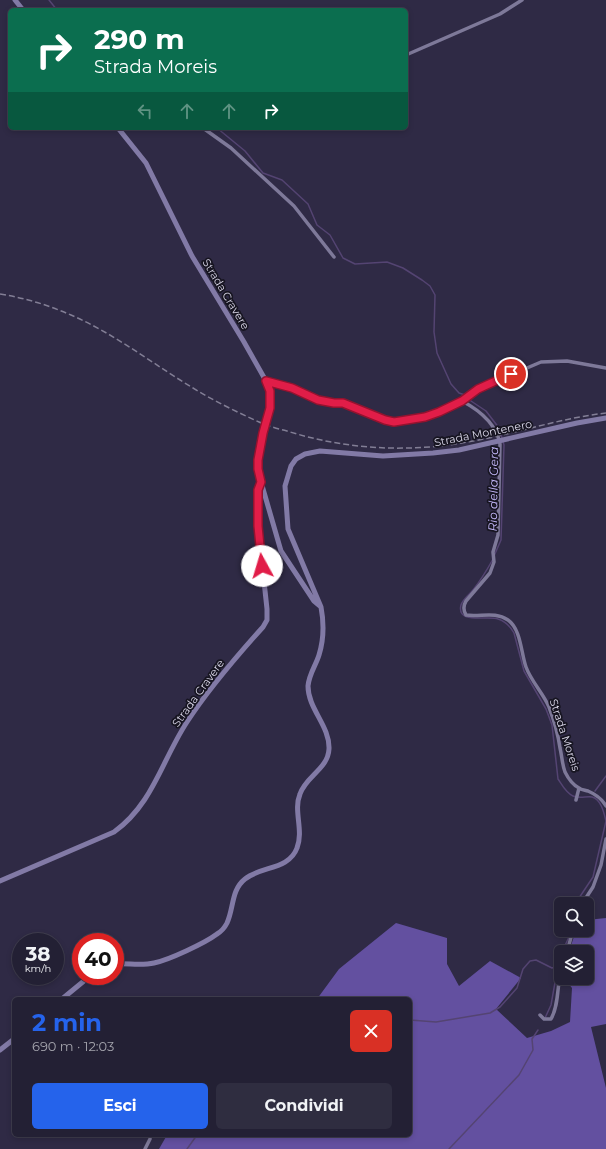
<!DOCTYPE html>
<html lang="it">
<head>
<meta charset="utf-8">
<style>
  :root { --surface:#232034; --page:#2f2d40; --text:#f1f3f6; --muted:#a3a3ac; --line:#403e4f; --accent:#2563eb }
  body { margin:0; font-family:Montserrat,sans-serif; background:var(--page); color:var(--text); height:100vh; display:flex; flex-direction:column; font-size:15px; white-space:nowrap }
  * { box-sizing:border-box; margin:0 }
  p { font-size:13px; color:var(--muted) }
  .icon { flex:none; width:22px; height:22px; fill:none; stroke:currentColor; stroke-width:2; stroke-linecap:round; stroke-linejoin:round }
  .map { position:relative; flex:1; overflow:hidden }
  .side { position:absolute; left:12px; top:997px; width:400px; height:140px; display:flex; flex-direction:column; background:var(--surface); border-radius:6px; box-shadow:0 2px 6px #0003,0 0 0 1px var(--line) }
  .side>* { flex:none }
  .guide { position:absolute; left:8px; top:8px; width:400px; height:122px; border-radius:6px; box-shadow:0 2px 6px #0003,0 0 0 1px var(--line); background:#0b6e4f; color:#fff; overflow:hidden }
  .fabs { position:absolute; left:554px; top:897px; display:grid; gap:8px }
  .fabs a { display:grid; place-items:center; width:40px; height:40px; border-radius:6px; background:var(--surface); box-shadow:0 2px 6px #0003,0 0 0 1px var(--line); font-size:20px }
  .speed { position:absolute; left:12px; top:933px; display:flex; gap:8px; font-size:20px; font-weight:700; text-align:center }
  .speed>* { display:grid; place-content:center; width:52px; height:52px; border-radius:50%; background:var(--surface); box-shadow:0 2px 6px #0003,0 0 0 1px var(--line); line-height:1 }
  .speed small { font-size:10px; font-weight:400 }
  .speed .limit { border:6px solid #d22; background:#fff; color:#111 }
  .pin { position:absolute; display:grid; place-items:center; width:34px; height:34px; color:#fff; margin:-17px; border:2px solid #fff; border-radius:50%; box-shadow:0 1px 4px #0007 }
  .me { position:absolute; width:44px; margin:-22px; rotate:354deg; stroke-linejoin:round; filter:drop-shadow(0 0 3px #0008) }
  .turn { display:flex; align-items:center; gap:14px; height:84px; padding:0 20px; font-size:18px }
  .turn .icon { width:52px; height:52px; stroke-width:2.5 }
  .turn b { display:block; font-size:28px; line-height:34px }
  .lanes { display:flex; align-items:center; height:38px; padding:0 20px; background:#0003; justify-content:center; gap:20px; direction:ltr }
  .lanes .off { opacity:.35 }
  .round { display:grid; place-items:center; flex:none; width:42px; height:42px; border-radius:6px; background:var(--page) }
  .headline { display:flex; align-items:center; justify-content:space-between; height:68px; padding:0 20px }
  h1 { font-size:24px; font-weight:700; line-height:30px; color:var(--accent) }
  .button { display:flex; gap:8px; margin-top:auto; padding:8px 20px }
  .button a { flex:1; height:46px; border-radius:6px; background:var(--accent); color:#fff; font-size:16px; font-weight:700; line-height:46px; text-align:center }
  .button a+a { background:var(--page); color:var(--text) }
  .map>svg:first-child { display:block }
  .forest { fill:#6350a0 }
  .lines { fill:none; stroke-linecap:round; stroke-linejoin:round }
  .stream { stroke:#544472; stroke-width:1.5 }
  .street { stroke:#7e7999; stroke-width:3.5 }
  .secondary { stroke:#827aa6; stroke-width:5 }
  .rail { stroke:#827e95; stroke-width:1.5; stroke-dasharray:6 3; stroke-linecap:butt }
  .route-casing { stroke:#92132f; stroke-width:10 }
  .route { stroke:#e11d48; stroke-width:7 }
  .labels { text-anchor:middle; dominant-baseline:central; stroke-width:3.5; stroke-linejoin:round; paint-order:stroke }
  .street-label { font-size:11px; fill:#dbd8ea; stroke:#171521 }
  .water-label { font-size:12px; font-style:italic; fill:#c5b9fc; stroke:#171521 }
</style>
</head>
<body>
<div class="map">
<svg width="606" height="1149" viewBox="0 0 606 1149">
  <rect width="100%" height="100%" fill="#2f2a45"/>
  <path class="forest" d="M606,918V1024L591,1027L606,1088V1149H159L167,1135H410V999H317L339,969L396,923L447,938V964L459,986L490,961L521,978L496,1009L527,1038L551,1031L570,1022L572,988L564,978H587V952H569L576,930H587V920Z"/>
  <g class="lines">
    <path class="stream" d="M49,0L57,10
      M217,128L245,151L263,173L282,180L308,204L317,225L330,235L343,258L355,264L387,262L403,268L422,280L430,286L435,295L434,332L437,353L451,384L459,393L465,395L471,401L486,411L499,428L504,445L501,540L494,556
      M493,559C487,570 480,581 473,590C469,595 463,599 461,605C456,625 488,615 498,619C505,621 510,626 514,633L524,671L546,709L552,725L558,779C562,785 566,793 573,796C580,799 586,796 592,797C601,799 604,813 606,821L593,877L577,901L576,904
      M595,791L606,776
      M562,952L569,937L570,930
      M545,1018L551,1005L559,960L561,955
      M410,1020L436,1022L490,1013L500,1007L517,988L523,969L530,961L536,960L552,968L558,966
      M187,1149L197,1135
      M449,1149L519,1075L533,1050L532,1039L538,1030"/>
    <path class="street" d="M406,55L500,14L522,0
      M203,128L231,148L294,206L334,257
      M266,381L292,388L318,400L334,403H343L385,420L394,421L425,417L439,412L462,401L478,389L541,362L567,361L606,368
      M462,401C479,410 496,423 500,444L498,535L493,552L494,562L490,573L466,601C463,606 463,610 466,615C481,617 495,611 508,620C521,629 521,653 526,667C531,681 543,693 549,707C554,720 558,734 560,748C562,756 562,764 565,772C568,778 573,785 579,788C581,790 585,790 588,791C595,794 602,799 606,806
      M576,800L579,788
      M582,904L593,887L601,865L606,839
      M567,952L573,930
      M540,1015L544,1019H551C559,1005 557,986 561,970
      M145,1149L150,1139"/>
    <path class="secondary" d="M15,0L23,10
      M118,128L146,163L192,256L244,342L266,381L270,391L271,408L259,448V475L281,551L314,601L320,606
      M0,881L114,832C153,804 162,760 187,722C209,688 236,657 263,627L267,620V609L258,526V490L261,482
      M115,964C128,963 141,966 154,963C169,960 205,943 217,934C222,931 225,927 227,923C234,908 231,890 245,879C261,866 289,870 297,848C304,830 293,811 300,794C306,776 328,769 329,749C330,726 308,709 308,686C309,674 316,665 319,655C324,639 324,623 321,607L288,529L285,486L291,466L296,459L305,454L320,451L383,456L433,453L459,450L577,423L606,418
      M62,999L90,976
      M0,1050L14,1039"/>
    <path class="rail" d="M0,294C25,298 48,305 71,315C115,334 153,364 193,388C214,401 237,412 259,422C268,426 278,429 287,431C347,450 411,453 473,441C518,433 561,418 606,413"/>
  </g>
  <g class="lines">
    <defs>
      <path id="route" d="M262,566L258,526V490L261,482L258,469V460L263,433L270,408V391L266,381L292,388L318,400L334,403H343L385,420L394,422L425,417L439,412L462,401L478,389L511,374"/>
    </defs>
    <use href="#route" class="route-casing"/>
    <use href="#route" class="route"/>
  </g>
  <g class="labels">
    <g class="street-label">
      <text transform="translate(226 294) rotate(59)">Strada Cravere</text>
      <text transform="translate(483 433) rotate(-11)">Strada Montenero</text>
      <text transform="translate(198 693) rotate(-54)">Strada Cravere</text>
      <text transform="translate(565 735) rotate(72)">Strada Moreis</text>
    </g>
    <g class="water-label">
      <text transform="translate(493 489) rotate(-89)">Rio della Gera</text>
    </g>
  </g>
</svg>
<div class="fabs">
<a><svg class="icon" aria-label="search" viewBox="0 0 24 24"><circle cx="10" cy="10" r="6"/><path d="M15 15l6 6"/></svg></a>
<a><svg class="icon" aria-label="layers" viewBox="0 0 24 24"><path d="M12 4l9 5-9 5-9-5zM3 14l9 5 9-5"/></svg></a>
</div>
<div class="speed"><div>38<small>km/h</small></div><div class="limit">40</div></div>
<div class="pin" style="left:511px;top:374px;background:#d93025"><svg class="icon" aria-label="arrive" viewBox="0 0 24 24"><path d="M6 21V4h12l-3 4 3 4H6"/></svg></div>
<svg class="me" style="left:262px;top:566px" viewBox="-20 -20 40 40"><circle r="19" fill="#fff"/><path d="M0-13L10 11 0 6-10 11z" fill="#e11d48"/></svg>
<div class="guide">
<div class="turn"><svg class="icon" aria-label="right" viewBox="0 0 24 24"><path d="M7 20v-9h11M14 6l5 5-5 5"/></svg><div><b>290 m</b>Strada Moreis</div></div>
<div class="lanes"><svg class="icon off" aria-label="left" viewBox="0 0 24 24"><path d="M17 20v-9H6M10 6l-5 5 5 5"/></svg><svg class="icon off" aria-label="ahead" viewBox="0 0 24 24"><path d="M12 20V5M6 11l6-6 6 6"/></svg><svg class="icon off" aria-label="ahead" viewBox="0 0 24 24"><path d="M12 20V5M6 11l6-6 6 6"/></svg><svg class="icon" aria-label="right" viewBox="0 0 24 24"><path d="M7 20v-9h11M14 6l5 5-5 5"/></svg></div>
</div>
<section class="side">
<div class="headline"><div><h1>2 min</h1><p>690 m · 12:03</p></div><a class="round" style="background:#d93025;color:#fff"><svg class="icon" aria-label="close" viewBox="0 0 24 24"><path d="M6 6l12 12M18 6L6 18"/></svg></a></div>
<div class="button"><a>Esci</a><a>Condividi</a></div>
</section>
</div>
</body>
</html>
